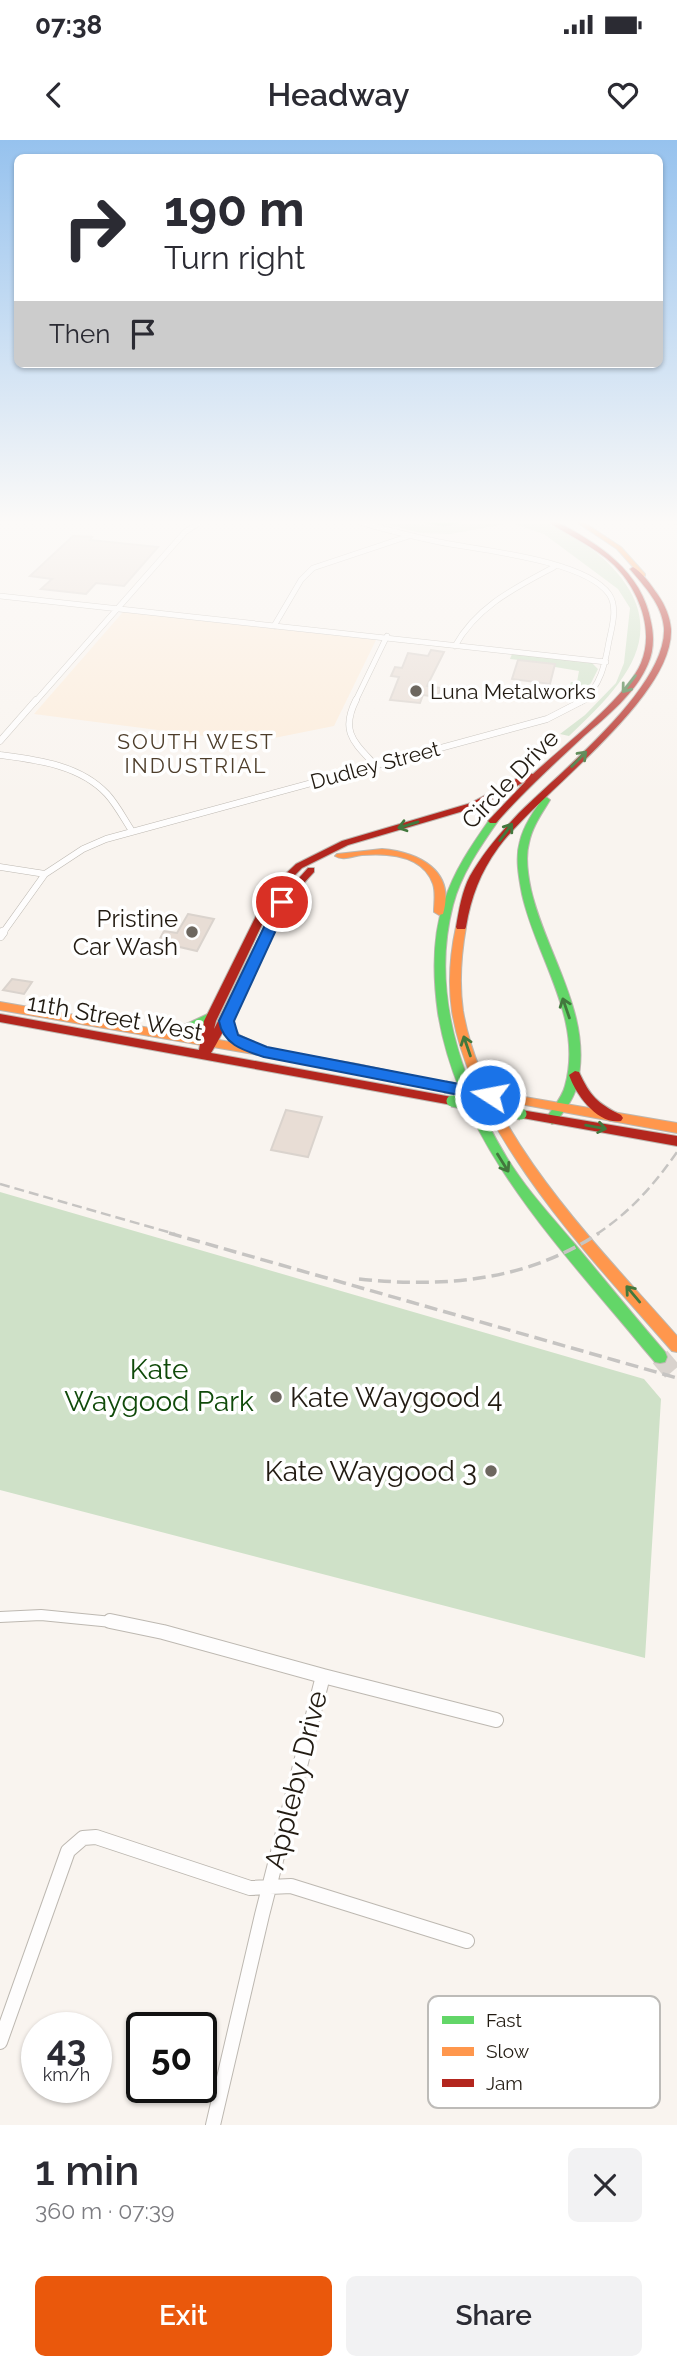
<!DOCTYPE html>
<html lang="en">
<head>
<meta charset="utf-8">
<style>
  :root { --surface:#fff; --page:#f2f2f3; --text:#2b2b33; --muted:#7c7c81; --accent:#ea580c }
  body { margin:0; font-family:Raleway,sans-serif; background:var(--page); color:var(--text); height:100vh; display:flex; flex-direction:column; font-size:26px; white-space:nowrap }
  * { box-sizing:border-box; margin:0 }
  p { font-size:23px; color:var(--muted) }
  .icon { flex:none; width:38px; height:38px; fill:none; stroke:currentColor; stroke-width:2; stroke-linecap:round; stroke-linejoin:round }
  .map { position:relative; height:1985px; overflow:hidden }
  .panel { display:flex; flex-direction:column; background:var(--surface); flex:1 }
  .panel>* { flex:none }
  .top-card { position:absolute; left:14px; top:14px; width:649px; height:214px; border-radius:10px; box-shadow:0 2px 5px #0004; background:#fff; color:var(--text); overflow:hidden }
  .speed { position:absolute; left:21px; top:1872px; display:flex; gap:14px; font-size:35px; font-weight:700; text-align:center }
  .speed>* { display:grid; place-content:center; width:91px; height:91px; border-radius:50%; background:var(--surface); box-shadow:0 2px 5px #0004; line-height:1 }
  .speed small { font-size:18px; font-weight:400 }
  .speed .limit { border:4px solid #111; border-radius:10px; background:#fff; color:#111 }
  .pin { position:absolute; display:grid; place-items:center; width:60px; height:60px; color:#fff; margin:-30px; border:4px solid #fff; border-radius:50%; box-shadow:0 2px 7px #0007 }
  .me { position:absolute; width:77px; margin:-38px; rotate:281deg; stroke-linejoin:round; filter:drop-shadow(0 0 5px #0008) }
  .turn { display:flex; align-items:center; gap:24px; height:147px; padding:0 35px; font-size:32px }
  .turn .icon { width:91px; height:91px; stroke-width:2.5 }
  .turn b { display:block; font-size:49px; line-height:60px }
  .then { display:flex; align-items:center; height:66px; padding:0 35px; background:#0003; gap:14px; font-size:26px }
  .round { display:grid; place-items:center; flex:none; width:74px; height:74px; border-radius:10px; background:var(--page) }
  .overview { display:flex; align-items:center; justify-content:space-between; height:119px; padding:0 35px }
  h1 { font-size:42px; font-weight:600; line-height:52px }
  .action { display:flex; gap:14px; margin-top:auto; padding:14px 35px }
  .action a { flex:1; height:80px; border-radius:10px; background:var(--accent); color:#fff; font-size:28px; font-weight:600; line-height:80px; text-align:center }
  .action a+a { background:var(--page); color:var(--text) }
  .status { display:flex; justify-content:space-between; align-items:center; height:49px; padding:0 35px; background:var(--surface); direction:ltr }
  .status svg { height:19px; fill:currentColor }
  header { display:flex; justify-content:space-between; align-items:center; height:91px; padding:0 35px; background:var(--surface); font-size:32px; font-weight:600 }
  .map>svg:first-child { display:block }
  .built { fill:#fcecda }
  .green { fill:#cfe1c8 }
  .building { fill:#e8ddd5; stroke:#dad3cd; stroke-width:2 }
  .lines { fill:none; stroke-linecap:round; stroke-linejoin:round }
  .highway-tunnel { stroke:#d9d3ce; stroke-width:19; stroke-dasharray:19 10; stroke-linecap:butt }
  .street-far4-casing { stroke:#bdb8b1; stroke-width:6 }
  .street-far3-casing { stroke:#bdb8b1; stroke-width:7 }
  .street-far2-casing { stroke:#bdb8b1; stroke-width:10 }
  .street-far1-casing { stroke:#bdb8b1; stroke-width:12 }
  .street-casing { stroke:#bdb8b1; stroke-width:16 }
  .fast-casing { stroke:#bdb8b1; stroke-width:2 }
  .slow-casing { stroke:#bdb8b1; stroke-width:2 }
  .jam-casing { stroke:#bdb8b1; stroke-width:2 }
  .street-far4 { stroke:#fefdfd; stroke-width:5 }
  .street-far3 { stroke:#fefdfd; stroke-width:6 }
  .street-far2 { stroke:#fefdfd; stroke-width:9 }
  .street-far1 { stroke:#fefdfd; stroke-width:10 }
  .street { stroke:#fefdfd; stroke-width:14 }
  .fast { fill:#63d668; fill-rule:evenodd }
  .slow { fill:#ff974d; fill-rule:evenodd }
  .jam { fill:#b3261e; fill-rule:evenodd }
  .rail-far2 { stroke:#c6c4c2; stroke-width:2; stroke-dasharray:6 2.5; stroke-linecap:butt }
  .rail-far1 { stroke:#c6c4c2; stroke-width:2.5; stroke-dasharray:10 5; stroke-linecap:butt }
  .rail { stroke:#c6c4c2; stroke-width:3.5; stroke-dasharray:13 6; stroke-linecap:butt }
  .fast-bridge-casing { stroke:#bdb8b1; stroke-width:13; stroke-linecap:butt }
  .fast-bridge { stroke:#63d668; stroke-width:11 }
  .oneway { stroke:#42783d }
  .route { fill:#1a73e8; stroke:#114b97; stroke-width:2 }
  .poi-dot { fill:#6d675f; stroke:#fff; stroke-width:2.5 }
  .labels { text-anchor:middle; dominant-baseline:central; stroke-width:7; stroke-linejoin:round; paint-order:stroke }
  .far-poi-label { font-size:21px; fill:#221b12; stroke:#fff; text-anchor:start }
  .far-neighbourhood-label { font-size:21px; letter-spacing:2px; fill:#4e3e2b; stroke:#fff }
  .far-street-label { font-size:21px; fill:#221b12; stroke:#fff }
  .street-label { font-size:24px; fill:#221b12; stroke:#fff }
  .poi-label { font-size:24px; fill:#221b12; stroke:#fff; text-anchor:end }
  .near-park-label { font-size:28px; fill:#104a0a; stroke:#fff }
  .near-poi-label { font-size:28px; fill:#221b12; stroke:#fff; text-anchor:start }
  .near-street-label { font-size:28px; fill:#221b12; stroke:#fff }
  .key { fill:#fff; stroke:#bdbbb8; stroke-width:2 }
  .key-label { font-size:19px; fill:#221b12 }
</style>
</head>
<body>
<div class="status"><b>07:38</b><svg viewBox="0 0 49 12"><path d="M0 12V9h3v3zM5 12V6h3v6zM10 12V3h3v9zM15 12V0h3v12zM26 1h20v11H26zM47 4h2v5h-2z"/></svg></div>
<header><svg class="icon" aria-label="back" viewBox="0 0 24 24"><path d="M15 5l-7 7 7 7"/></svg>Headway<svg class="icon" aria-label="heart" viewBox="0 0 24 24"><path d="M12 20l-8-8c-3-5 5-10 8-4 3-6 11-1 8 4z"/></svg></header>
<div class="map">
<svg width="677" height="1985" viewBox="0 0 677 1985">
  <rect width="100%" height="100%" fill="#f9f4ef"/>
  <path class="built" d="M123,472L376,500L334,586L274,598L235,600L34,574Z"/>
  <path class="green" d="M372,381C397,381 422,387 446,385C476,384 507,377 537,381C557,384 591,407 606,421C677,490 625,543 569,596L560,594L585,575L616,543L624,523L630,468L618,449L544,394L511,383L450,394L421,393Z
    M512,514L592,523L598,529L591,543L581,554L568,551L571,542H577L579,531L555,527V524L510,519Z
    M0,1052L644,1239L661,1259L645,1518L0,1350Z"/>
  <path class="building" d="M73,396L92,397L90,400L158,407L124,446L96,443L86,454L41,449L52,439L30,436Z
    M431,510L444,512L427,546L441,548L437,557L423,555L420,563L390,560L399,537L391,536L395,527L402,528L408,513L428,516Z
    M518,520L555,524L550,544L512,539Z
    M188,774L214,779L197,811L158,802L164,791L177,793Z
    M12,839L32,842L24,854L3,850Z
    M286,970L322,977L308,1017L271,1010Z"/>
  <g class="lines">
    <path class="highway-tunnel" d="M660,1217L677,1237"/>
    <defs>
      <path id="street-far4" d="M356,381C383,389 411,396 439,402C479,410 585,420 609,454C618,467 612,487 609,501C605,524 601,546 581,562
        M0,456L606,522
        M274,486L301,440L313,428L409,396
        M455,506C477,466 515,448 554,427
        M35,562L185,392L202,381
        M355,562L387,496"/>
      <path id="street-far3" d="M356,560C340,592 354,602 375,625
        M0,601L36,560
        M0,615C38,620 80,625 107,654C117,665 124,679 132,691
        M0,727L45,734
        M2,794L45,734L83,709L106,699L547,579L584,560"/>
      <path id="street-far2" d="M0,796L3,792"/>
      <path id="street-far1" d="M0,1477L41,1475L122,1483"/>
      <path id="street" d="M110,1481L163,1492L323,1536L262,1775L213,1985
        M323,1536L496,1580
        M0,1902L68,1711L83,1698L96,1697L250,1748L291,1746L467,1801"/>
      <path id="fast" d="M412,381H469L444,386Z
        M546,657L550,660C542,673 532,687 529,703C525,717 528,736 531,750C546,815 594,876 577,945C574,959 564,971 556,982L552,984L546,979C552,968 562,958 565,946C584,879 536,818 522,754C519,738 515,718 520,701C524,685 534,671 543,658Z
        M493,678L498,681C480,707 461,734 453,765C430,853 462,943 507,1018C526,1049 550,1075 573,1102C604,1139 634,1176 665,1212L667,1217L665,1222L660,1223L655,1222L643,1208C560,1107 460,1007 438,873C433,837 432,797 444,762C454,731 471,706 490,679Z
        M212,872L216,873L218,876L216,879L184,894L149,896L143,892L149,888L182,886Z"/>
      <path id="slow" d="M575,381H582L621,407L645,434V436H641L617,409Z
        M382,709C418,712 456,730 443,774L439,775L434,772C434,763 436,753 433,744C423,715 388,713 362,715C353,716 343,721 335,716L337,714Z
        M461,784L466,787C461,815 459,843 463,871C484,993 598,1106 677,1196V1212L672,1211C592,1119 472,995 452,871C448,843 450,815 456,787Z
        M0,862L236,903L231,901L220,881L226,877L230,878L239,895L268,909L357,924L445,943L451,947L445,951L357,932L0,870Z
        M513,955L677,983V993L509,962L507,959Z"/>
      <path id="jam" d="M547,381H555C598,403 642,431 651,482C654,495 654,511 648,524C636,553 607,576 584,596C554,624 523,652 496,683H490L488,681L526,641L477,667L348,705L302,728L286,744L268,772L216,881L214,889C244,831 262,777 308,728H314V732C303,744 292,756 283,770C254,815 239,867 211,913L452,957L456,958L458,961L456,964L452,965L0,882V874L199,910L204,881L258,772L279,740L296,724L342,701L471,663L527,633L533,634C562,607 627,557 641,523C655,489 638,449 614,425C594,406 569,396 547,381Z
        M633,427C643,433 651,445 658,455C665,465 670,477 671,489C674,559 538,653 498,708C480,733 471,757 466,787L465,789H457L456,787C459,770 462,751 470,736C483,713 501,692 519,673C559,633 667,547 664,488C662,464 644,446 630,429Z
        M575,931L579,932C590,956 597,963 621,975L623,978L621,981C598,985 576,955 569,935Z
        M521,970L677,996V1006L517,977L515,974Z"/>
    </defs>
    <use href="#street-far4" class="street-far4-casing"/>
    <use href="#street-far3" class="street-far3-casing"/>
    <use href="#street-far2" class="street-far2-casing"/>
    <use href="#street-far1" class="street-far1-casing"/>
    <use href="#street" class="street-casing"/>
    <use href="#fast" class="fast-casing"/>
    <use href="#slow" class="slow-casing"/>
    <use href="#jam" class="jam-casing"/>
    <use href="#street-far4" class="street-far4"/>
    <use href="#street-far3" class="street-far3"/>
    <use href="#street-far2" class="street-far2"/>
    <use href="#street-far1" class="street-far1"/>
    <use href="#street" class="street"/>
    <use href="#fast" class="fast"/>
    <use href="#slow" class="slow"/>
    <use href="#jam" class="jam"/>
    <path class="rail-far2" d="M670,381L677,385"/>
    <path class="rail-far1" d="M0,1044L175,1094
      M597,1094C630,1072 654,1045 677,1012"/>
    <path class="rail" d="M169,1093L677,1238
      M359,1139C444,1148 527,1141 599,1093"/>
    <defs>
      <path id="fast-bridge" d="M445,947L513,959
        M452,961L521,974"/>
    </defs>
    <use href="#fast-bridge" class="fast-bridge-casing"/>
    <use href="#fast-bridge" class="fast-bridge"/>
  </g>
  <defs><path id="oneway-shaft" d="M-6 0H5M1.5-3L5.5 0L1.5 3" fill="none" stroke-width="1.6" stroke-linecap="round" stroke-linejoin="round" transform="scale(1.75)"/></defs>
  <g class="oneway">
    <use href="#oneway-shaft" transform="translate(629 544) rotate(128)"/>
    <use href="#oneway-shaft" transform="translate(579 619) rotate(-46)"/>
    <use href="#oneway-shaft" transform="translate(408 685) rotate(163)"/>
    <use href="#oneway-shaft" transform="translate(506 692) rotate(-54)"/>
    <use href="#oneway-shaft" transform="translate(566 868) rotate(-109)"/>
    <use href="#oneway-shaft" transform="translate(467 906) rotate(-109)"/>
    <use href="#oneway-shaft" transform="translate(596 987) rotate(10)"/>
    <use href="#oneway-shaft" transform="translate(503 1023) rotate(58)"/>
    <use href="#oneway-shaft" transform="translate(633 1154) rotate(-130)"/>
  </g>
  <linearGradient id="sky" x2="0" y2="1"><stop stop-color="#96c2ee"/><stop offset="0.58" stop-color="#fcfaf8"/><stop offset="1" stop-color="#fcfaf8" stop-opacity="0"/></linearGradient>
  <rect width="677" height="659" fill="url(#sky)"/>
  <path class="route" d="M282,758L289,762L234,881L238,895L267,907L490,950L498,955L496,959L490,961L264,917C242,910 223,904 219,881L276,762Z"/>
  <g class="poi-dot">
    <circle cx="416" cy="551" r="7"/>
    <circle cx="192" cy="792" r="7"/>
    <circle cx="276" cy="1257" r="7"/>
    <circle cx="491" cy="1331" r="7"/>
  </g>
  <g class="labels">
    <g class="far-poi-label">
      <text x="430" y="551">Luna Metalworks</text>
    </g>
    <g class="far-neighbourhood-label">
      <text x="196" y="601">SOUTH WEST<tspan x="196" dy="24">INDUSTRIAL</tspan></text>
    </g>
    <g class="far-street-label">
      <text transform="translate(375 625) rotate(-15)">Dudley Street</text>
    </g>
    <g class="street-label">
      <text transform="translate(510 639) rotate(-46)">Circle Drive</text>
      <text transform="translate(115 877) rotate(10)">11th Street West</text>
    </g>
    <g class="poi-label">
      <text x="178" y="778">Pristine<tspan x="178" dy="28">Car Wash</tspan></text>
    </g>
    <g class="near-park-label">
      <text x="159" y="1229">Kate<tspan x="159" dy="32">Waygood Park</tspan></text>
    </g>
    <g class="near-poi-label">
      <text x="290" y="1257">Kate Waygood 4</text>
      <text x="477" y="1331" text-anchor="end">Kate Waygood 3</text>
    </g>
    <g class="near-street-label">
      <text transform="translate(296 1640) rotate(-76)">Appleby Drive</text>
    </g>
  </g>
  <rect x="428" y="1856" width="232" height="112" rx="10" class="key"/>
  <rect x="442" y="1876" width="32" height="8" fill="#63d668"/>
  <rect x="442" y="1907" width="32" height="9" fill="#ff974d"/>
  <rect x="442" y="1939" width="32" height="8" fill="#b3261e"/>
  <g class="key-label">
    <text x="486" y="1887">Fast</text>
    <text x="486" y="1918">Slow</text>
    <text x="486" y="1950">Jam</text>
  </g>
</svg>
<div class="speed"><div>43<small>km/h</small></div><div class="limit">50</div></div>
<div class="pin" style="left:282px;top:762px;background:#d93025"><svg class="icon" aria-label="arrive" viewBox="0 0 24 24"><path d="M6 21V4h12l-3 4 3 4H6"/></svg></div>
<svg class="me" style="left:490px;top:955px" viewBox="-20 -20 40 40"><circle r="17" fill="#1a73e8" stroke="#fff" stroke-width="3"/><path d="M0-11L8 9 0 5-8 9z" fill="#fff"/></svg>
<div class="top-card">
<div class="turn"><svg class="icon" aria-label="right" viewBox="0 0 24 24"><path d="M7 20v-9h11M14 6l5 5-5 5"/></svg><div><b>190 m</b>Turn right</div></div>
<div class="then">Then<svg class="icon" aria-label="arrive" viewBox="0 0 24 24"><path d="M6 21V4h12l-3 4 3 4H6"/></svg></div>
</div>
</div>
<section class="panel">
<div class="overview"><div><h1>1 min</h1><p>360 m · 07:39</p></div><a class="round"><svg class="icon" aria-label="close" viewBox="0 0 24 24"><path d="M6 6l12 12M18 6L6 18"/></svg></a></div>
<div class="action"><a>Exit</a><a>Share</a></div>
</section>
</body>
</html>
